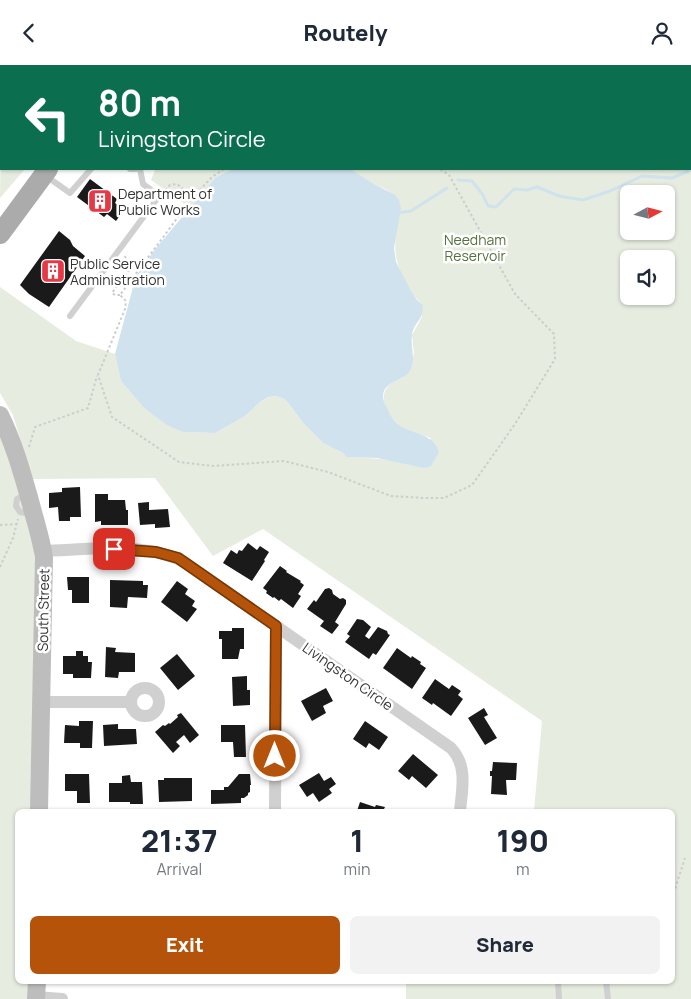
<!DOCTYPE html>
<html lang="en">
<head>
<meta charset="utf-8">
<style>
  :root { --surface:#fff; --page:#f2f2f3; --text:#1f2937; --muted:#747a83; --accent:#b45309 }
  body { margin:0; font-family:Manrope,sans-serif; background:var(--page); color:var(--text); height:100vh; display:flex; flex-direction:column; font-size:19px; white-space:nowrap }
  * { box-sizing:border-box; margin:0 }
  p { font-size:16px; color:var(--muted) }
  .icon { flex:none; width:28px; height:28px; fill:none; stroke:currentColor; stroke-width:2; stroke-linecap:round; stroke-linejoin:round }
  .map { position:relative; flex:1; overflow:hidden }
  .panel { position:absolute; left:15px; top:744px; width:660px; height:175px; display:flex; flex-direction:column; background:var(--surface); border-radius:8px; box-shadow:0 1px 4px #0004 }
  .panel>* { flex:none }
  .banner { position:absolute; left:0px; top:0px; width:691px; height:105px; box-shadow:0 1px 4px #0004; background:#0b6e4f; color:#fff; overflow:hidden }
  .needle { width:32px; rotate:83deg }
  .tools { position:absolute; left:620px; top:120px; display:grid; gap:10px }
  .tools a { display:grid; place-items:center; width:55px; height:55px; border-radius:8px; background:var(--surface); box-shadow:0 1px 4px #0004; font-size:25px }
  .pin { position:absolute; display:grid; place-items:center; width:42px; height:42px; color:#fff; margin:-21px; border-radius:10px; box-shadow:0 2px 8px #0006 }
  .me { position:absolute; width:55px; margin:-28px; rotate:0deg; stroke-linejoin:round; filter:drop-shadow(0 0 4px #0008) }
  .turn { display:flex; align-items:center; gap:18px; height:105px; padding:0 15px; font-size:22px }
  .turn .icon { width:65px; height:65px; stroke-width:2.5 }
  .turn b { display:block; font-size:35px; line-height:42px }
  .eta { display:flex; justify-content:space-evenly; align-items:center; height:85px; text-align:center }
  .eta b { font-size:30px; font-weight:800; line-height:35px }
  .action { display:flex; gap:10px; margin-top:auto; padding:10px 15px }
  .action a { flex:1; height:58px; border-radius:8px; background:var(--accent); color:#fff; font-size:20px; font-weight:800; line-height:58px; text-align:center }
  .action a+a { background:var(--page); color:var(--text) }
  header { display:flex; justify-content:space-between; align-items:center; height:65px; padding:0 15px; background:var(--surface); font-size:22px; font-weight:800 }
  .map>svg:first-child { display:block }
  .green { fill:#e6ecdf; fill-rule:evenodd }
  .water { fill:#cfe2ee }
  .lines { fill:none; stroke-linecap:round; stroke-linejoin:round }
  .stream { stroke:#cfe2ee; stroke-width:3 }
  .building { fill:#1a1a1a }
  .path { stroke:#cdcdcd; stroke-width:2; stroke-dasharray:2.5 2.5; stroke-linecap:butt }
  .lane { stroke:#d0d0d0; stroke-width:6 }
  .street { stroke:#d0d0d0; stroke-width:12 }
  .secondary { stroke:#bdbdbd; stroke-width:18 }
  .primary { stroke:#ababab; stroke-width:20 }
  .route-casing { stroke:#753606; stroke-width:12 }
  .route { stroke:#b45309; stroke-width:9 }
  .labels { text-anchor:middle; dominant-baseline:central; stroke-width:5; stroke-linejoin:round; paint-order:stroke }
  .poi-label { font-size:14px; fill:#333; stroke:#fff; text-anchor:start }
  .park-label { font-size:14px; fill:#56703f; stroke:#fff }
  .street-label { font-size:14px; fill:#333; stroke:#fff }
</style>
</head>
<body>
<header><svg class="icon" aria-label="back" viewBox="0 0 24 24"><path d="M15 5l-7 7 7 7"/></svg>Routely<svg class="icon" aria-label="person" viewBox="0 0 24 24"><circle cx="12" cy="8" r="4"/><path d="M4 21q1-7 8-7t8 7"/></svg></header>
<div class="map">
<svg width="691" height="934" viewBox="0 0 691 934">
  <rect width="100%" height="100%" fill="#fff"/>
  <path class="green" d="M589,0H691V934H406V916H672V746H534L542,656L263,464L213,491L155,413L32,414L13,350L0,328V222L76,276L115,289L121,316L144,343L183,367L215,368L245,351L260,337L270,332L276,331L284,334L289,339L304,359L323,378L343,388L346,392C368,393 389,393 410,400L431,373C422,370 409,368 402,362C382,347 373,322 403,313L414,289L412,270L422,252V239C415,233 410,225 406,217C390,190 395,172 401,144L387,125L374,119L351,104H690V1H588ZM629,129H666V166H629ZM629,194H666V231H629Z
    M1,54V104H25L0,133Z
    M158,104H233L216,112L190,143L151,115L155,105Z
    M0,367L15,399L33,477L36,506L32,746H18V916H29L28,934H0Z"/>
  <path class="water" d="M233,104H351L374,119L395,130L399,135L401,144L394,183L396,197L410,224L417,235L422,239C426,254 413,257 412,270C410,282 417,296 409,307C402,317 383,316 383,332C383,335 385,340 387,343C399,375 431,361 439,387L431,401L424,403L377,393L346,392L343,388L323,378L304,359L289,339L284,334L276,331L269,332L260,337L245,351L215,368L183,367L167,360L144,343L121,316L115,289L136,211L156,183L216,112Z"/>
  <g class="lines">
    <path class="stream" d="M0,57L1,56
      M458,115L472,116L483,130L488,141L496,142L514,124L527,125L537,122L559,131L583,135L610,126L642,111L672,113L691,105
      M397,148L411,146L447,123"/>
  </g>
  <path class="building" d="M90,114L117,134L115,138L124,145L116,156L107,149L104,152L77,132Z
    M59,166L70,175L73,181L85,191L49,242L29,229L20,220Z
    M80,422L81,452H70V456H59L58,442L49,443V428L62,427V423Z
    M95,429H108V435H125L126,445H128V460H101V456L95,457Z
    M149,437V445L168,444L170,462L155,463V459L140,460L138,438Z
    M248,478L257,485L260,481L269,487L264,495L265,496L252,516L223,498L231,485L237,489L239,485L242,486Z
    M280,501L287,506L286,507L301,516L300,517L304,520L298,529L301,531L293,543L281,534L279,536L274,532L273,533L266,528L267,526L263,523Z
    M67,512H89V538H72V525H68Z
    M110,515L143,516V520H148L147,533L128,532L127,543L110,542Z
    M177,516L188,524L185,529L195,536L192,541L197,544L187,557L161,537Z
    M329,523L332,525L333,529L340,534L343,533L346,535V539L335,557L339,560L332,569L320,561L324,556L307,544L314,535L316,537L325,524Z
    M357,554L363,555L371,562L365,571L369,574L378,562L387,566L388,569L390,570L376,590L373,588L369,594L345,577L350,571L347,569Z
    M232,563H244V584H240L238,594H222V574H219V566H232Z
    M106,582L116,583L115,587L135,588V607H119L118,613L105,612Z
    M397,583L411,593L412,591L421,597L420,599L426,603L412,624L383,603Z
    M76,586H83V591H88V597H92L91,613H73V609H63V591H76Z
    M177,589L195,611L178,625L160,603Z
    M247,611V625H250V640L233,641L232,612Z
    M435,614L449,624L452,620L461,626L458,630L463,634L451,651L433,638L432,640L422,633Z
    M326,623L333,636L323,641L326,648L312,656L301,636Z
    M484,643L488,650L484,652L497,673L485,680L468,653Z
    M181,648L199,670L190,678L184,670L176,677L180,681L173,688L155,667L163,660L165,661L169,658L170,659L178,652L177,650Z
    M79,656H93L92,683H80V678H64L65,660L79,661Z
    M365,656L388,672L379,685L369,678L366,683L353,674Z
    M118,659V664H136L137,679L104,681L103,660Z
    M221,660H245L246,692H234L233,677H221Z
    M413,689L438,710L426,723L412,711L409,715L398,706Z
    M493,697L517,698L516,715H506L507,730L491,729L492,711H490V706H492Z
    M319,708L324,716L331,712L336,719L329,724L332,728L319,737L313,728L307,732L299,720Z
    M65,709H89L90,738H77V726H65Z
    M239,709H250L251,720H250V727L248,728V730L244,733H241V738L211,739V725H224V722H228Z
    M130,710L131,717H142L143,739H130V737H109V718H122V711Z
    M164,713H192V736L159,737L158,715H164Z
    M360,737L375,742L376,740L385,742L383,746H357Z"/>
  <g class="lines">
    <path class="path" d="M224,104L212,112L193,132L120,230L126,236L125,244L98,310L112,352L179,397L213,401L284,396L328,407L391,431L425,433H444L472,420L515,359L555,294L554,269L515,229L449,110L440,104
      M165,125L170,120L177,119L193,132
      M120,230H115L112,228L134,199L124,191
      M29,382L35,362L88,343L97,311
      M0,460L17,459
      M0,502L13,473L18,454
      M672,833L685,793"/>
    <path class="lane" d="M369,0L370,1
      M272,1L273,0
      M357,1L358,0
      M408,1L410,0
      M130,104H136
      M46,111L70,128L91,104
      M70,251L159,131L143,119L140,104
      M27,429L17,434L16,441L20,447L31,449
      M558,916L559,934
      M606,916L608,934"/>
    <path class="street" d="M43,486C86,485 144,476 184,497L451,683C468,701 462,724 460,746
      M131 637a14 14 0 1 1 28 0a14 14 0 1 1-28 0Z
      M42,637H131
      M275,746L276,561
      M36,932L62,934"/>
    <path class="secondary" d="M0,350C13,376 21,404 29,432C34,452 41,472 44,493L39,746
      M36,934L37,916"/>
    <path class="primary" d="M125,1L126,0
      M0,169L48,104"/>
  </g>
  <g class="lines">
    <defs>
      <path id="route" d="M114,484L156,487L178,493L276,561L275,691"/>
    </defs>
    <use href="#route" class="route-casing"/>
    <use href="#route" class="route"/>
  </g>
  <defs>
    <symbol id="building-square" viewBox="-11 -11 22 22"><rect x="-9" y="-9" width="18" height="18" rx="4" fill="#e63946" stroke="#fff"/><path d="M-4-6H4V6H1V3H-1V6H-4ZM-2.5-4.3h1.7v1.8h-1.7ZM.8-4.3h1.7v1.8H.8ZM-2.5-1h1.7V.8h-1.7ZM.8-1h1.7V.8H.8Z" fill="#fff"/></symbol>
  </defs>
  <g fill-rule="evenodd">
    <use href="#building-square" x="86" y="122" width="28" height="28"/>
    <use href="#building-square" x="39" y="192" width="28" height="28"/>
  </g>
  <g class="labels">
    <g class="poi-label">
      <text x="118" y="128">Department of<tspan x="118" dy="16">Public Works</tspan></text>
      <text x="70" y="198">Public Service<tspan x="70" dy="16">Administration</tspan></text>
    </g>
    <g class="park-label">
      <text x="475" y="174">Needham<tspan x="475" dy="16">Reservoir</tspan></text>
    </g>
    <g class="street-label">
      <text transform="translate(43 545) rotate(-89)">South Street</text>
      <text transform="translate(348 611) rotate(35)">Livingston Circle</text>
    </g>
  </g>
</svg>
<div class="tools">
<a><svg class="needle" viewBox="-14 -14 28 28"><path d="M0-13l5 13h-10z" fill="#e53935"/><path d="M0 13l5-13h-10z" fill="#747a83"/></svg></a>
<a><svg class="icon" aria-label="sound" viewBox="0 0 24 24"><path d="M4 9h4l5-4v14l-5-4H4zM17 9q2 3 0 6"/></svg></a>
</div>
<div class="pin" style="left:114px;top:484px;background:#d93025"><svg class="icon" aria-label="arrive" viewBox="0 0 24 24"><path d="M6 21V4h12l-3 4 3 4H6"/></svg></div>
<svg class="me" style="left:275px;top:691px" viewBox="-20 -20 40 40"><circle r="17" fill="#b45309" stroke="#fff" stroke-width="3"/><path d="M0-11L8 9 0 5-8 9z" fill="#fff"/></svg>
<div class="banner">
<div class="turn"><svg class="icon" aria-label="left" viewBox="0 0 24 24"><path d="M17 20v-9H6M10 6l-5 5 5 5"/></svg><div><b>80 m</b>Livingston Circle</div></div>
</div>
<section class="panel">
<div class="eta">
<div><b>21:37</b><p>Arrival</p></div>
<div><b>1</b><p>min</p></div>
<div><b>190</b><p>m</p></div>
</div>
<div class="action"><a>Exit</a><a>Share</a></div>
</section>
</div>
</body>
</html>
